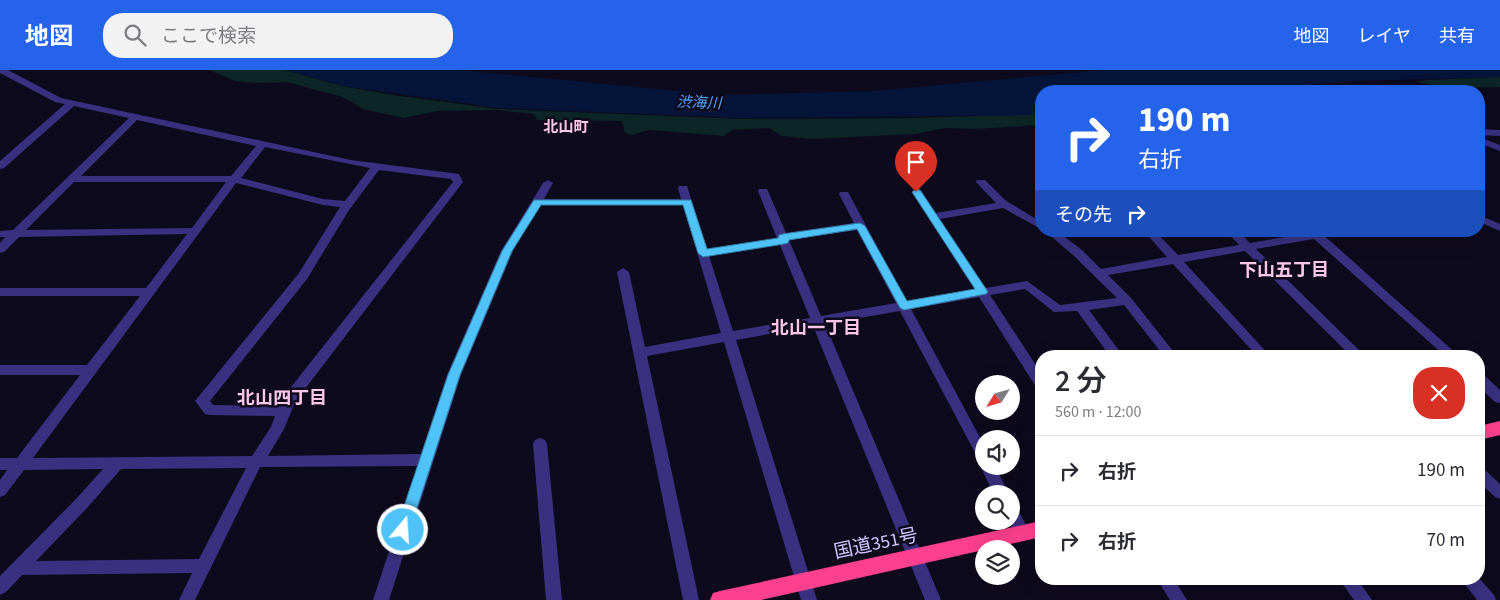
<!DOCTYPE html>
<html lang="ja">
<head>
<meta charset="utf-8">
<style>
  :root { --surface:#fff; --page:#f2f2f3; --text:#2b2b33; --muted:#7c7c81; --line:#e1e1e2; --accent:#2563eb }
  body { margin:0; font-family:"Source Sans 3","Noto Sans JP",sans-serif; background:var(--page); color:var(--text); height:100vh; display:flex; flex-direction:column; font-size:19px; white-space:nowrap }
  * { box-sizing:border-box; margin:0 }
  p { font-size:16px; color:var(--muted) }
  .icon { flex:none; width:28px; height:28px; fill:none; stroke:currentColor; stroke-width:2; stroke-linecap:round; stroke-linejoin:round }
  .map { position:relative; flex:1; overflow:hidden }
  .drawer { position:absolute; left:1035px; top:280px; width:450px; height:235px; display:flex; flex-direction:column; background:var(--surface); border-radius:20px; box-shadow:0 5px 20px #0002 }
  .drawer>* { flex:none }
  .top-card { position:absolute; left:1035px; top:15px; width:450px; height:152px; border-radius:20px; box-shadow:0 5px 20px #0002; background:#2563eb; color:#fff; overflow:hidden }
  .needle { width:32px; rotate:233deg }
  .fabs { position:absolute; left:975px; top:305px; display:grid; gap:10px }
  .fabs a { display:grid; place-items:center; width:45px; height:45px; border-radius:50%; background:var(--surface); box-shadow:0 5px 20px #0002; font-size:25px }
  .pin { position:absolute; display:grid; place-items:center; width:42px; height:42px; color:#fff; margin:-51px -21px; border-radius:50% 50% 50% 0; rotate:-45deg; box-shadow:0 0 5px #0007 }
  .pin .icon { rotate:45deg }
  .me { position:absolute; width:55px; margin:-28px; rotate:18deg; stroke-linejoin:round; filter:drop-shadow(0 0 4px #0008) }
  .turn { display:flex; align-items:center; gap:18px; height:105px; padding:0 20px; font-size:22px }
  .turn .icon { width:65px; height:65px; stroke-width:2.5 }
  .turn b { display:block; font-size:35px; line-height:42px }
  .then { display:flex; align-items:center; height:48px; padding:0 20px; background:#0003; gap:10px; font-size:19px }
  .round { display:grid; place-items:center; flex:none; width:52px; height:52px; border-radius:20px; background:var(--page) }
  .headline { display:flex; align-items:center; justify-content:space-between; height:85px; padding:0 20px }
  h1 { font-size:30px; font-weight:600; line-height:38px }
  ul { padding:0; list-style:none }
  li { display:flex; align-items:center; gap:15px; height:70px; padding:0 20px; border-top:1px solid var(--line) }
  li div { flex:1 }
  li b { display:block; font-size:19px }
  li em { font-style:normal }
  header { display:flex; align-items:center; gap:30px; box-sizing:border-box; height:70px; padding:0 25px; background:var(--accent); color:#fff }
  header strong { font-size:24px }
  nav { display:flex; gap:28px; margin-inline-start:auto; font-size:18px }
  .search { width:350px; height:45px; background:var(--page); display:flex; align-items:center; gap:12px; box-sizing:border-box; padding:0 18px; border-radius:20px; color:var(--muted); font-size:19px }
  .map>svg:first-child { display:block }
  .green { fill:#0c2627 }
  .water { fill:#05153a }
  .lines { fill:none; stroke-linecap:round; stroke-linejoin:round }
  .minor { fill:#39317f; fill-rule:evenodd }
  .highway { fill:#ff408e; fill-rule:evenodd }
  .route { fill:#4fc3f7; stroke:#337fa1 }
  .labels { text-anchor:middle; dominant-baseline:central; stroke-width:5; stroke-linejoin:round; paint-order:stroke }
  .far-water-label { font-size:15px; font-style:italic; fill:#53a3ff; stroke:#0e0a1d }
  .far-neighbourhood-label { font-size:15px; font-weight:bold; fill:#ffc7e7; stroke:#0e0a1d }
  .neighbourhood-label { font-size:18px; font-weight:bold; fill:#ffc7e7; stroke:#0e0a1d }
  .near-street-label { font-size:19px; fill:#d0c5ff; stroke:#0e0a1d }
</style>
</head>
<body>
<header>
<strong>地図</strong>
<div class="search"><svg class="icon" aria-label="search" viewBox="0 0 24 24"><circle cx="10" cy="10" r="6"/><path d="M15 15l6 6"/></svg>ここで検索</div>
<nav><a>地図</a><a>レイヤ</a><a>共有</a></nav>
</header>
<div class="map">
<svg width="1500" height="530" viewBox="0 0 1500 530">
  <rect width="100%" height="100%" fill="#0e0a1d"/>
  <path class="green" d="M209,0H285L342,16L393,25L498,39L742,49L916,48L1041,44V55L975,59L946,58L914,64L812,69L782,66L769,58L732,60L724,66L649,60L632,65L625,63L622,51L537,50L534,44L497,40L437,41L403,48L363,39L343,27L286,12L257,13L235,11Z
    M1500,7V17L1456,18L1417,12L1427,10Z"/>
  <path class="water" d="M286,0H458L721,25L874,21L1104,0H1500V7L1354,11L1226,21H1041V44L1030,45L742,48L499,38L343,16Z"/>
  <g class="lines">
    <path class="minor" d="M0,0H8L61,28L351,90L459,104L463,112L295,332L284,359L268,386L421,384L447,305L501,181L543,113L548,110L553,113L544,129H681L678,118L679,116H687L707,179L777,168L758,121L759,119H767L768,121L786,163L854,153L839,124L840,122H848L907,232L975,220L912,122L917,119L921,120L936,143L996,133L976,112L977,110H985L1005,130L1041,152V159L1003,138L940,149L986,218L1027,211L1060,235L1117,228L1074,186L1045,161H1057L1082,180L1101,199L1167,187L1144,161H1155L1178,185L1239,175L1226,161H1238L1250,173L1308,163L1307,161H1319L1459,286H1445L1314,169L1256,179L1365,286H1351L1245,181L1184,192L1270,286H1257L1173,194L1108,205L1131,228L1177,286H1164L1124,235L1089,240L1123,286H1110L1077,241L1054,242L1025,219L990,225L1041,303V318L1036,317L979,227L911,239L984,375V396H995L1009,424H994L980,396L981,394L900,241L825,254L941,530H925L813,256L736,270L817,530H801L724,272L647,286L699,530H683L617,202L623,198L629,202L645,277L721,263L683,135H540L513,181L461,305L389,530H373L417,396L260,397L195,530H179L192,503L22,505L6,522L0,525V506L77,428L103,399L24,400L5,425L0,427V410L7,400H0V388H17L80,305H0V295H87L140,226H0V218H146L187,164L19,167L4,182L0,183V173L5,167H0V161L13,160L129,48L74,36L4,98L0,99V91L65,34L55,32L0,3ZM137,50L256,76L231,106H81ZM265,77L370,98L345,131L323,129L241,108ZM379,100L451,109L453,112L284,326L280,336L213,335L210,331L307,209L349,140ZM74,112H226L192,158L26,160ZM236,113L323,135L340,137L299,203L195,331L205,344L210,345L275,346L271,357L252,386L33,388ZM857,160L896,233L821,246L789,170ZM780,175L810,248L733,261L709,186ZM246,398L199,489L36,491L87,438L121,399Z
      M1479,59L1500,60V66L1479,65Z
      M1479,67L1500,75V81L1479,73Z
      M1479,145L1500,154V161L1479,152Z
      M1479,304L1484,305L1500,320V333L1495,332L1479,317Z
      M540,368L545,370L547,374L562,530H546L533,374L535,370Z
      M1479,397L1484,399L1500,414V429L1495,427L1479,412Z
      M1011,436L1016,437L1031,464L1028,469L1023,471L1018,469L1008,451H1011Z
      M1479,508L1494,525L1496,530H1477L1461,509Z
      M1157,509H1174L1187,530H1170Z
      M1339,509H1357L1372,530H1354Z"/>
    <path class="highway" d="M1500,351V365L1479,370V356Z
      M1041,451V467L761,530H710L713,523L720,521Z"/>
  </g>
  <path class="route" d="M916,119L920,120L988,222L986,224L904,240L900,238L857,159L789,170L788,173L784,174L703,187L698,183L683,135H541L512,181L460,305L410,460L408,465L403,466L398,465L396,460L448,305L502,181L534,130H691L707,179L778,168L779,165L783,164L860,153L865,156L907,231L975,219L912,122Z"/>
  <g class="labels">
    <g class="far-water-label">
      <text transform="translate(699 33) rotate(2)">渋海川</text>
    </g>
    <g class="far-neighbourhood-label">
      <text x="566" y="57">北山町</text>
    </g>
    <g class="neighbourhood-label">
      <text x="1284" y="200">下山五丁目</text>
      <text x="816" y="258">北山一丁目</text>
      <text x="282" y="328">北山四丁目</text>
    </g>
    <g class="near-street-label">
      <text transform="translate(876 474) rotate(-12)">国道351号</text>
    </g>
  </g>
</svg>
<div class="fabs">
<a><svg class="needle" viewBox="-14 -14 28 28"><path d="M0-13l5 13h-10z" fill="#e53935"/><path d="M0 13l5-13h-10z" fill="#7c7c81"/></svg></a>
<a><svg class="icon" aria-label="sound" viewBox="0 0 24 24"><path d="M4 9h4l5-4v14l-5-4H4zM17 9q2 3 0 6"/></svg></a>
<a><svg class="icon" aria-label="search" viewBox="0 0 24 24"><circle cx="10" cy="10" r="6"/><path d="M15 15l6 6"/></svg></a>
<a><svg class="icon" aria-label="layers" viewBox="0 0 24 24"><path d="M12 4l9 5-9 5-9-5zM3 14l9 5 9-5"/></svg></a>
</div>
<div class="pin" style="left:916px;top:122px;background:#d93025"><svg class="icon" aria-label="arrive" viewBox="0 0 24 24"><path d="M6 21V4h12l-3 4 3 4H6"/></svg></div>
<svg class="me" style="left:403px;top:460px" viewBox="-20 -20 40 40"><circle r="17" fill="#4fc3f7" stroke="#fff" stroke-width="3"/><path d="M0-11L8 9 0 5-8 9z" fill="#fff"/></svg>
<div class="top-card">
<div class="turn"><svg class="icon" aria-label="right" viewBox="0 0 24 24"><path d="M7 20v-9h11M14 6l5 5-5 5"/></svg><div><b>190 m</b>右折</div></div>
<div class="then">その先<svg class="icon" aria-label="right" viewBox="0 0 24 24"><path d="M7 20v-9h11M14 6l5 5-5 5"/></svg></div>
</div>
<section class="drawer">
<div class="headline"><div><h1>2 分</h1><p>560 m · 12:00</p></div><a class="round" style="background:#d93025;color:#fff"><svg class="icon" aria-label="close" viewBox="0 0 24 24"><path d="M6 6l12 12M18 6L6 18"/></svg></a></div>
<ul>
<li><svg class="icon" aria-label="right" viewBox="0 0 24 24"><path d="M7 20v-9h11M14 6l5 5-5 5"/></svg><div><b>右折</b></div><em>190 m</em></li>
<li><svg class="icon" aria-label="right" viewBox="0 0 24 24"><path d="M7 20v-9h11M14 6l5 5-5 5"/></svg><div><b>右折</b></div><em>70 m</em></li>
</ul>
</section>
</div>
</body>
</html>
